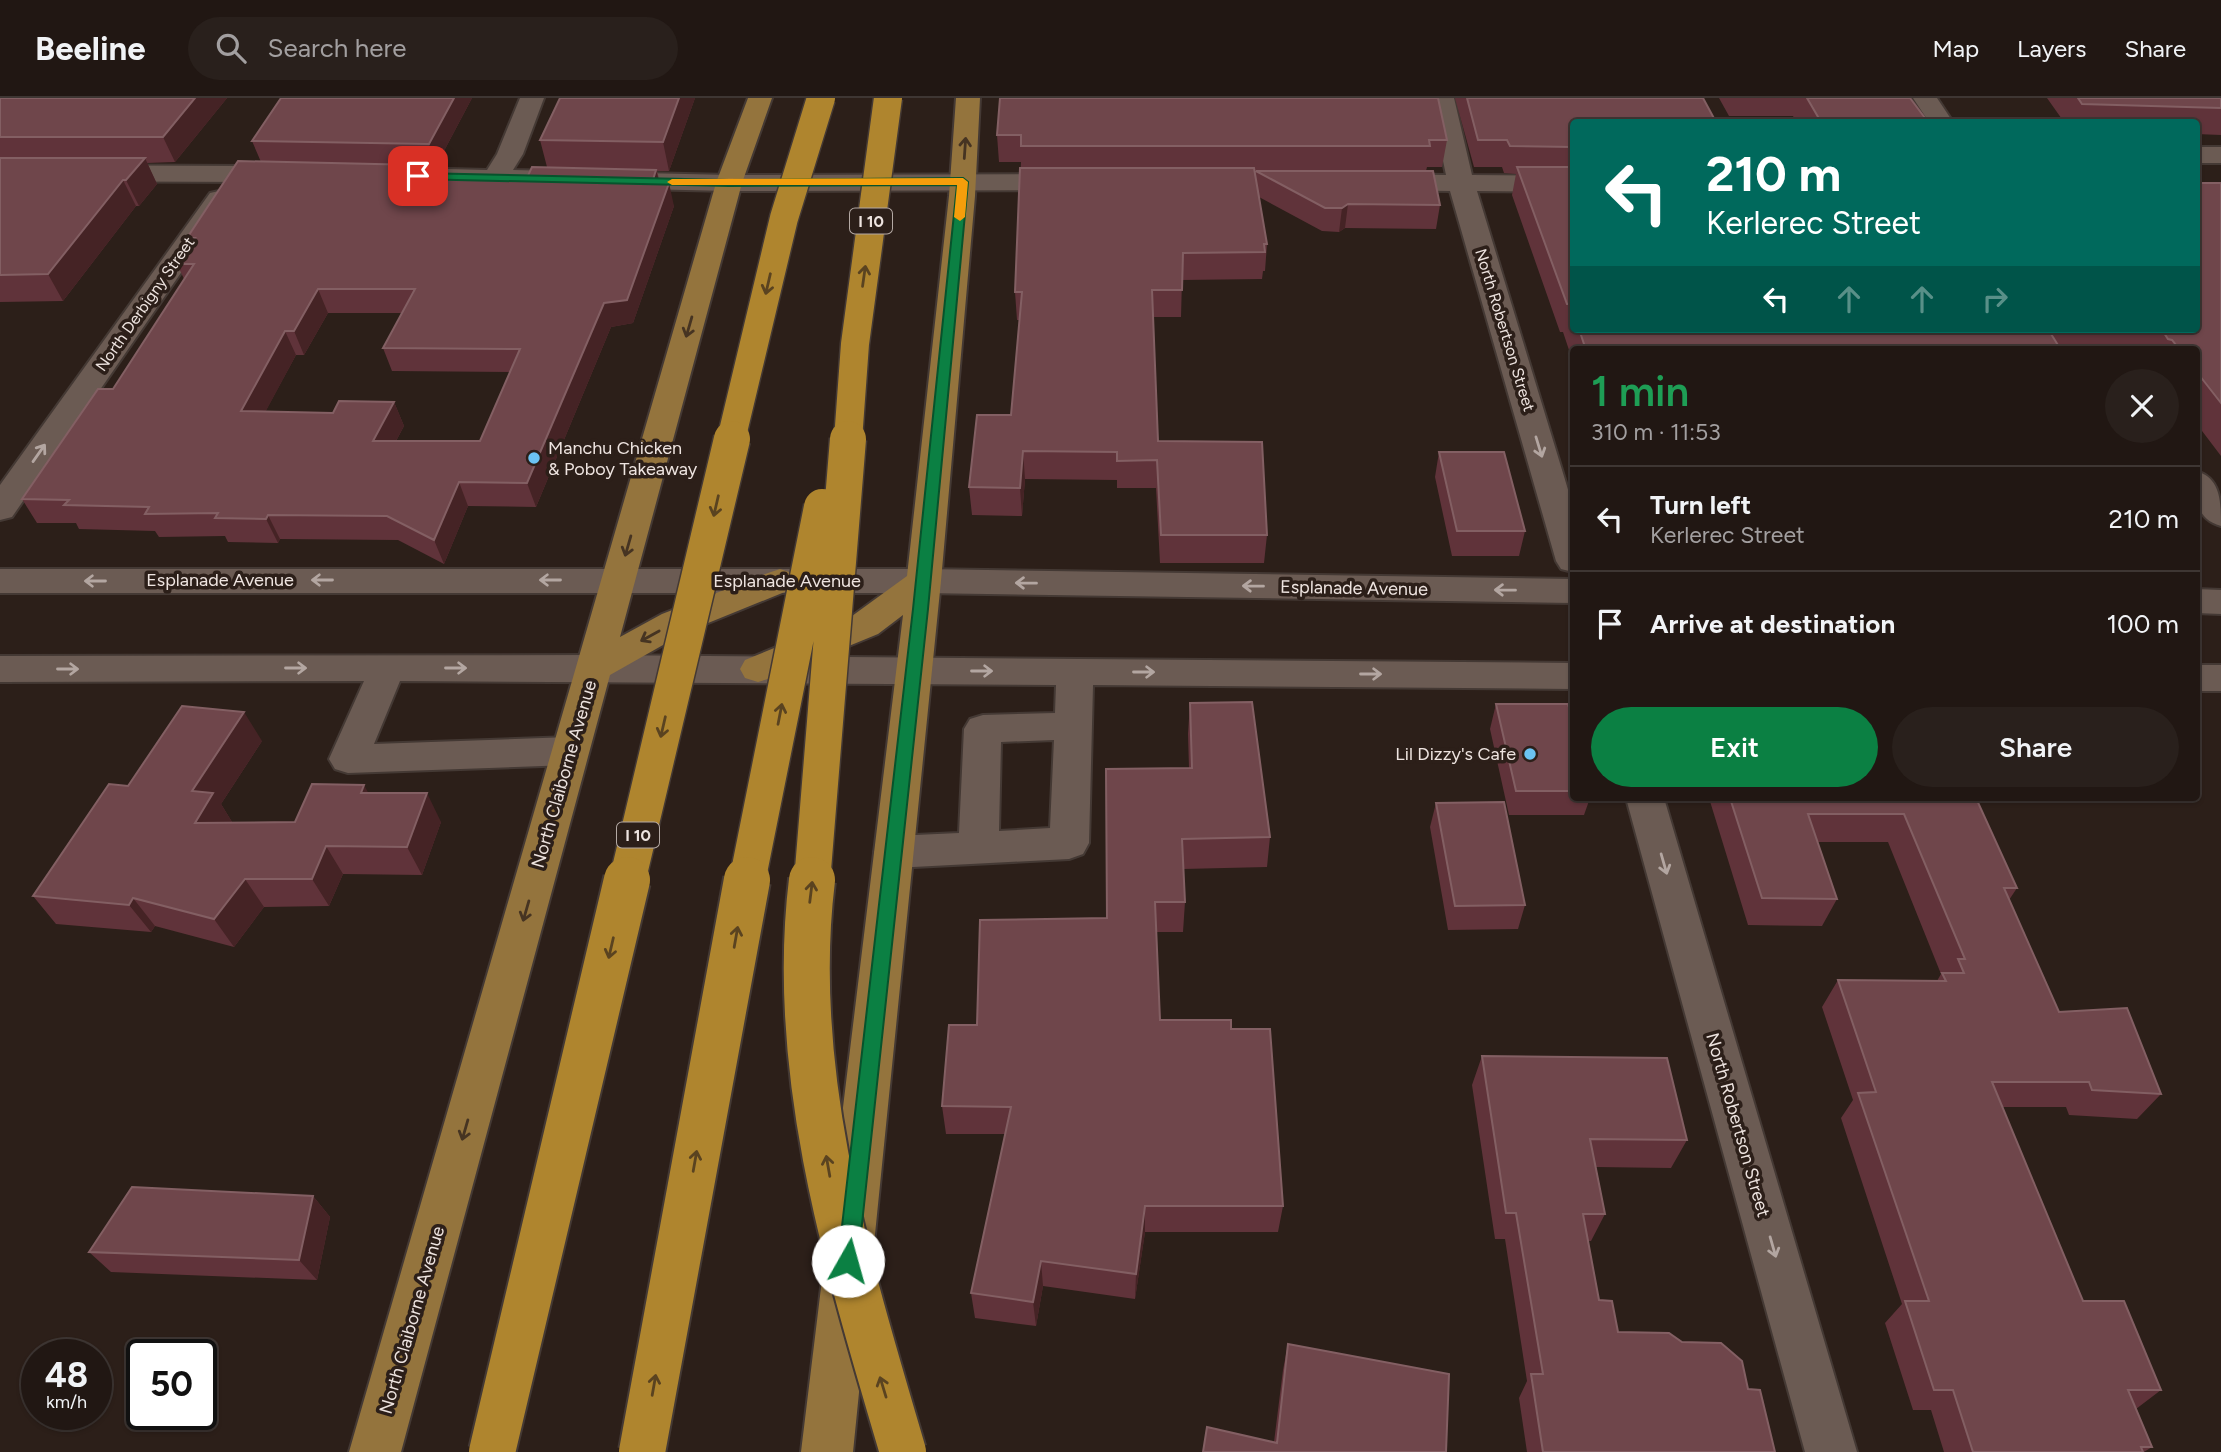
<!DOCTYPE html>
<html lang="en">
<head>
<meta charset="utf-8">
<style>
  :root { --surface:#211713; --page:#29201c; --text:#f1f3f6; --muted:#a29fa0; --line:#3e3633; --accent:#0b8043 }
  body { margin:0; font-family:Figtree,sans-serif; background:var(--page); color:var(--text); height:100vh; display:flex; flex-direction:column; font-size:26px; white-space:nowrap }
  * { box-sizing:border-box; margin:0 }
  p { font-size:23px; color:var(--muted) }
  .icon { flex:none; width:38px; height:38px; fill:none; stroke:currentColor; stroke-width:2; stroke-linecap:round; stroke-linejoin:round }
  .map { position:relative; flex:1; overflow:hidden }
  .side { position:absolute; left:1570px; top:248px; width:630px; height:455px; display:flex; flex-direction:column; background:var(--surface); border-radius:7px; box-shadow:0 2px 5px #0004,0 0 0 2px var(--line) }
  .side>* { flex:none }
  .guide { position:absolute; left:1570px; top:21px; width:630px; height:214px; border-radius:7px; box-shadow:0 2px 5px #0004,0 0 0 2px var(--line); background:#00695c; color:#fff; overflow:hidden }
  .speed { position:absolute; left:21px; top:1241px; display:flex; gap:14px; font-size:35px; font-weight:700; text-align:center }
  .speed>* { display:grid; place-content:center; width:91px; height:91px; border-radius:50%; background:var(--surface); box-shadow:0 2px 5px #0004,0 0 0 2px var(--line); line-height:1 }
  .speed small { font-size:18px; font-weight:400 }
  .speed .limit { border:4px solid #111; border-radius:10px; background:#fff; color:#111 }
  .pin { position:absolute; display:grid; place-items:center; width:60px; height:60px; color:#fff; margin:-30px; border-radius:14px; box-shadow:0 4px 10px #0006 }
  .me { position:absolute; width:77px; margin:-38px; rotate:7deg; stroke-linejoin:round; filter:drop-shadow(0 0 5px #0008) }
  .turn { display:flex; align-items:center; gap:24px; height:147px; padding:0 21px; font-size:32px }
  .turn .icon { width:91px; height:91px; stroke-width:2.5 }
  .turn b { display:block; font-size:49px; line-height:60px }
  .lanes { display:flex; align-items:center; height:66px; padding:0 21px; background:#0003; justify-content:center; gap:35px; direction:ltr }
  .lanes .off { opacity:.35 }
  .round { display:grid; place-items:center; flex:none; width:74px; height:74px; border-radius:37px; background:var(--page) }
  .overview { display:flex; align-items:center; justify-content:space-between; height:119px; padding:0 21px }
  h1 { font-size:42px; font-weight:600; line-height:52px; color:#1e9e55 }
  .action { display:flex; gap:14px; margin-top:auto; padding:14px 21px }
  .action a { flex:1; height:80px; border-radius:42px; background:var(--accent); color:#fff; font-size:28px; font-weight:600; line-height:80px; text-align:center }
  .action a+a { background:var(--page); color:var(--text) }
  ul { padding:0; list-style:none }
  li { display:flex; align-items:center; gap:21px; height:105px; padding:0 21px; border-top:2px solid var(--line) }
  li div { flex:1 }
  li b { display:block; font-size:26px }
  li em { font-style:normal }
  header { display:flex; align-items:center; gap:42px; box-sizing:border-box; height:98px; padding:0 35px; background:var(--surface); border-bottom:2px solid var(--line) }
  header strong { font-size:33px }
  nav { display:flex; gap:38px; margin-inline-start:auto; font-size:24px }
  .search { width:490px; height:63px; background:var(--page); display:flex; align-items:center; gap:18px; box-sizing:border-box; padding:0 24px; border-radius:38px; color:var(--muted); font-size:26px }
  .map>svg:first-child { display:block }
  .lines { fill:none; stroke-linecap:round; stroke-linejoin:round }
  .minor-casing { stroke:#443934; stroke-width:4 }
  .major-casing { stroke:#443934; stroke-width:4 }
  .minor { fill:#6b5b53; fill-rule:evenodd }
  .major { fill:#94743d; fill-rule:evenodd }
  .highway-bridge-far2-casing { stroke:#443934; stroke-width:31; stroke-linecap:butt }
  .highway-bridge-far1-casing { stroke:#443934; stroke-width:39; stroke-linecap:butt }
  .highway-bridge-casing { stroke:#443934; stroke-width:50; stroke-linecap:butt }
  .highway-bridge-far2 { stroke:#af852e; stroke-width:28 }
  .highway-bridge-far1 { stroke:#af852e; stroke-width:36 }
  .highway-bridge { stroke:#af852e; stroke-width:46 }
  .wall { fill:#60333a; fill-rule:evenodd }
  .shaded-wall { fill:#452325 }
  .building { fill:#6f464b; stroke:#835f63; stroke-width:2; fill-rule:evenodd }
  .oneway { stroke:#463422 }
  .oneway2 { stroke:#5a4320 }
  .oneway3 { stroke:#b3a6a1 }
  .route { fill:#0b8043; stroke:#07532c; stroke-width:2 }
  .slow { fill:#f59e0b }
  .poi-dot { fill:#6bc3f2; stroke:#2c1f19; stroke-width:2.5 }
  .labels { text-anchor:middle; dominant-baseline:central; stroke-width:7; stroke-linejoin:round; paint-order:stroke }
  .shield { fill:#2c1f19; stroke:#b4a9a4; stroke-width:2 }
  .shield-label { font-size:16px; font-weight:bold; fill:#eee4e0 }
  .far-street-label { font-size:16px; fill:#eee4e0; stroke:#2c1f19 }
  .poi-label { font-size:18px; fill:#eee4e0; stroke:#2c1f19; text-anchor:start }
  .street-label { font-size:18px; fill:#eee4e0; stroke:#2c1f19 }
</style>
</head>
<body>
<header>
<strong>Beeline</strong>
<div class="search"><svg class="icon" aria-label="search" viewBox="0 0 24 24"><circle cx="10" cy="10" r="6"/><path d="M15 15l6 6"/></svg>Search here</div>
<nav><a>Map</a><a>Layers</a><a>Share</a></nav>
</header>
<div class="map">
<svg width="2221" height="1354" viewBox="0 0 2221 1354">
  <rect width="100%" height="100%" fill="#2c1f19"/>
  <g class="lines">
    <defs>
      <path id="minor" d="M520,0H544L523,56L513,72L729,77L1072,76L1081,78L1085,84L1081,90L1072,92L729,93L370,85L361,83L357,77L361,71L370,69L487,72L497,56Z
        M1430,0H1454L1472,77L1573,78V94L1477,93L1573,408V474L1561,471L1556,463L1450,93L1384,92L1375,90L1371,84L1375,78L1384,76L1446,77Z
        M1913,0H1937L1953,24H1929Z
        M2196,49H2221V65H2196Z
        M0,67L281,68L290,70L294,76L290,82L281,84L0,83Z
        M219,93L228,95L232,101L12,419L0,422V387L210,95Z
        M2196,373C2221,380 2221,404 2221,428C2193,420 2196,397 2196,373Z
        M0,471H924L1573,481V505L924,495H0Z
        M2196,491L2221,492V516L2196,515Z
        M594,557L1573,565V591L1093,587L1089,745L1083,756L1069,761L894,770L880,765L874,754L880,743L894,738L959,735L964,631L970,621L983,617L1055,615L1056,587L400,583L374,646L570,639L583,643L589,653L583,663L570,667L348,675L335,671L329,661L364,583L0,584V558ZM1054,642L1050,730L999,733L1001,644Z
        M2196,567H2221V593H2196Z
        M1626,700H1664L1857,1354H1805Z"/>
      <path id="major" d="M748,0H772L742,85L620,539L662,516L768,475L780,471L792,475L797,483L792,491L686,534L610,577L401,1354H349L716,85Z
        M956,0H980L975,98L941,483L853,1354H801L903,517L878,536L771,580L758,584L745,580L740,571L745,562L852,518L907,478L949,98Z"/>
    </defs>
    <use href="#minor" class="minor-casing"/>
    <use href="#major" class="major-casing"/>
    <use href="#minor" class="minor"/>
    <use href="#major" class="major"/>
    <defs>
      <path id="highway-bridge-far2" d="M731,342L784,120L821,0
        M848,342L855,246L888,0"/>
      <path id="highway-bridge-far1" d="M627,784L732,341
        M747,784L822,409
        M812,784L848,341"/>
      <path id="highway-bridge" d="M812,782C788,976 849,1170 903,1354
        M492,1354L627,782
        M642,1354L747,782"/>
    </defs>
    <use href="#highway-bridge-far2" class="highway-bridge-far2-casing"/>
    <use href="#highway-bridge-far1" class="highway-bridge-far1-casing"/>
    <use href="#highway-bridge" class="highway-bridge-casing"/>
    <use href="#highway-bridge-far2" class="highway-bridge-far2"/>
    <use href="#highway-bridge-far1" class="highway-bridge-far1"/>
    <use href="#highway-bridge" class="highway-bridge"/>
  </g>
  <path class="wall" d="M0,0H227L175,64L147,65L157,86L139,108H136L63,203L0,204Z
    M472,0L436,68H418L423,82H526L547,69L540,42L695,0L669,73H657L660,85L674,108L633,225L611,229L536,409L468,408L444,466L398,442L280,441L278,445L228,444L225,438L159,439L155,433L79,431L76,425H37L22,401L113,291L184,181L177,166L190,147L187,140L261,64L252,43ZM328,215H402L383,250L392,273L510,274L480,343H396L404,328L394,304L333,315L265,314L296,257H304Z
    M1455,0H1703L1573,24V231H2196L2221,85V358L2196,325V252H1573V264L1563,234H1560L1512,97L1516,76L1504,75L1502,69H1474Z
    M1719,0H1910L1928,24H1796L1793,18H1729Z
    M2047,0H2221V37L2196,36V24H2064Z
    M997,37L1447,42L1442,69H1427L1426,73L1440,107L1436,131L1345,130L1339,134L1322,133L1259,99L1267,146L1265,173H1263L1262,181L1182,182L1181,219H1153L1158,343L1267,437L1264,465H1160L1156,390H1117V382L1025,381L1022,418L972,417L969,389L1011,317L1020,222H1017L1015,194L1021,64H999Z
    M1439,354L1525,433L1519,458H1452L1435,379Z
    M1190,605L1270,739L1267,769L1183,771L1185,804L1183,834H1156L1160,922L1231,931L1283,1108L1278,1134H1145L1135,1201L1043,1188L1036,1228L975,1220L971,1195L1005,1036H946L942,1008L977,927L1107,820L1189,670L1188,636Z
    M1496,606L1573,624V700H1590L1584,717H1509L1490,631Z
    M262,643L221,706L232,724H231H295L369,695L441,724L422,777L343,776L329,808L264,809L234,849L155,828L151,834L56,826L33,798L128,688Z
    M1709,700H1976L2017,790L2009,802L2059,914L2161,996L2137,1021L2069,1017L2066,1009H2002L2083,1203L2161,1292L2136,1311L2152,1349L2144,1354H1944L1931,1312H1913L1885,1225L1902,1206L1841,1020L1853,1002L1822,909L1838,882L1937,883L1941,876L1888,744H1817L1837,801L1822,828L1748,827Z
    M1436,705L1525,807L1518,831L1448,832L1430,729Z
    M1482,958L1687,1042L1671,1070L1596,1069L1605,1116L1591,1143H1588L1599,1202L1618,1234L1748,1291L1775,1354H1527L1519,1300L1527,1283L1505,1141H1495L1472,987Z
    M313,1098L330,1119L317,1182L111,1174L89,1154Z
    M1288,1246L1446,1354L1274,1344L1283,1272Z"/>
  <path class="shaded-wall" d="M195,0H227L175,64L163,39Z
    M454,0H472L436,68L429,46Z
    M679,0H695L669,73L663,44Z
    M145,60L157,86L139,108L126,82Z
    M418,67L425,89L409,82Z
    M656,72L662,94L652,85Z
    M123,82L136,108L63,203L48,176Z
    M669,85L674,108L633,225L611,229L536,409L527,385L604,205Z
    M1348,106L1345,130L1339,134L1342,110Z
    M318,191L328,215L304,257L294,233Z
    M285,233L296,257L253,337L241,313Z
    M394,304L404,328L383,367L373,343Z
    M1023,353L1025,381L1022,418L1020,390Z
    M459,384L468,408L444,466L434,442Z
    M268,417L280,441L278,445L266,421Z
    M244,614L262,643L221,706L232,724L214,753L195,725L192,693Z
    M364,687L380,716L361,695Z
    M427,695L441,724L422,777L407,749Z
    M326,748L343,776L329,808L312,781Z
    M245,781L264,809L234,849L214,821Z
    M133,800L155,828L151,834L129,807Z
    M313,1098L330,1119L317,1182L299,1162Z
    M1145,1108V1134L1135,1201L1136,1176Z
    M1041,1163L1043,1188L1036,1228L1033,1204Z"/>
  <path class="building" d="M0,0H195L163,39H0Z
    M281,0H454L429,46L252,43Z
    M560,0H679L663,44L540,42Z
    M1000,0H1438L1447,42H1429L1430,48H1021V37H997Z
    M1467,0H1703L1716,24H1573V49L1510,48L1507,42H1478Z
    M1807,0H1910L1928,24H1821Z
    M2078,0H2221V10L2082,6Z
    M0,60H145L126,82H123L48,176L0,177Z
    M238,63L418,67L409,82H526L532,69L656,72L652,85H669L627,202L604,205L527,385L459,384L434,442L387,418L268,417L266,421L215,420L218,415L145,416L149,409L64,407L69,402L22,401L98,291H113L194,166H177L195,140H187ZM318,191H415L383,250L520,251L480,343H373L394,304L339,303L333,315L241,313L285,233H294Z
    M1517,69H1573V215L1570,206H1567Z
    M1020,70H1254L1267,146H1264L1265,154L1183,155L1182,192H1152L1158,343L1262,344L1267,437H1161L1157,362L1117,363V354L1023,353L1020,390L969,389L977,317H1011L1022,194H1015Z
    M1256,73H1433L1440,107L1348,106L1342,110H1325Z
    M2196,85H2221V305L2196,273V252H2180L2172,242L2168,241L2162,232L2048,231L2061,252H1586L1579,231H2196Z
    M1439,354H1504L1525,433H1457Z
    M1252,604L1270,739L1182,741L1185,804H1155L1160,922H1231V931H1270L1283,1108H1145L1136,1176L1041,1163L1033,1204L971,1195L1011,1009L942,1008L949,927H977L980,822L1107,820L1106,671L1192,670L1190,605Z
    M1496,606H1568L1573,624V693H1516Z
    M182,608L244,614L192,693L213,695L195,725L295,724L312,686L364,687L361,695H427L407,749L326,748L312,781H245L214,821L133,800L129,807L33,798L109,686L128,688Z
    M1730,700H1976L2017,790H2004L2059,914L2127,910L2161,996L2092,992L2089,984H1992L2083,1203H2124L2161,1292H2128L2152,1349H2141L2143,1354H1973L1953,1292H1934L1905,1203H1929L1858,995L1876,994L1838,882L1946,883L1942,875H1964L1958,861H1965L1904,716H1808L1837,801L1762,800Z
    M1504,704L1525,807L1455,808L1436,705Z
    M1482,958L1667,960L1687,1042L1590,1041L1605,1116H1583L1599,1202L1612,1203L1618,1234L1669,1235L1682,1244L1721,1245L1742,1263L1748,1291L1760,1292L1775,1354H1543L1531,1276H1543L1516,1115H1506Z
    M132,1089L313,1098L299,1162L89,1154Z
    M1288,1246L1449,1276L1446,1354H1203L1207,1329L1277,1345Z"/>
  <defs><path id="oneway-shaft" d="M-6 0H5M1.5-3L5.5 0L1.5 3" fill="none" stroke-width="1.6" stroke-linecap="round" stroke-linejoin="round" transform="scale(1.75)"/></defs>
  <g class="oneway">
    <use href="#oneway-shaft" transform="translate(965 50) rotate(-86)"/>
    <use href="#oneway-shaft" transform="translate(689 229) rotate(106)"/>
    <use href="#oneway-shaft" transform="translate(628 448) rotate(106)"/>
    <use href="#oneway-shaft" transform="translate(650 538) rotate(151)"/>
    <use href="#oneway-shaft" transform="translate(526 813) rotate(106)"/>
    <use href="#oneway-shaft" transform="translate(465 1032) rotate(106)"/>
  </g>
  <g class="oneway2">
    <use href="#oneway-shaft" transform="translate(864 178) rotate(-82)"/>
    <use href="#oneway-shaft" transform="translate(768 186) rotate(103)"/>
    <use href="#oneway-shaft" transform="translate(716 408) rotate(103)"/>
    <use href="#oneway-shaft" transform="translate(780 616) rotate(-79)"/>
    <use href="#oneway-shaft" transform="translate(663 629) rotate(103)"/>
    <use href="#oneway-shaft" transform="translate(811 794) rotate(-83)"/>
    <use href="#oneway-shaft" transform="translate(736 839) rotate(-80)"/>
    <use href="#oneway-shaft" transform="translate(611 850) rotate(103)"/>
    <use href="#oneway-shaft" transform="translate(695 1063) rotate(-80)"/>
    <use href="#oneway-shaft" transform="translate(828 1068) rotate(-100)"/>
    <use href="#oneway-shaft" transform="translate(654 1287) rotate(-80)"/>
    <use href="#oneway-shaft" transform="translate(883 1289) rotate(-107)"/>
  </g>
  <g class="oneway3">
    <use href="#oneway-shaft" transform="translate(1539 349) rotate(73)"/>
    <use href="#oneway-shaft" transform="translate(39 355) rotate(-55)"/>
    <use href="#oneway-shaft" transform="translate(322 482) rotate(180)"/>
    <use href="#oneway-shaft" transform="translate(550 482) rotate(180)"/>
    <use href="#oneway-shaft" transform="translate(95 483) rotate(180)"/>
    <use href="#oneway-shaft" transform="translate(1026 485) rotate(-179)"/>
    <use href="#oneway-shaft" transform="translate(1253 488) rotate(-179)"/>
    <use href="#oneway-shaft" transform="translate(1505 492) rotate(-179)"/>
    <use href="#oneway-shaft" transform="translate(296 570)"/>
    <use href="#oneway-shaft" transform="translate(456 570)"/>
    <use href="#oneway-shaft" transform="translate(68 571)"/>
    <use href="#oneway-shaft" transform="translate(982 573)"/>
    <use href="#oneway-shaft" transform="translate(1144 574)"/>
    <use href="#oneway-shaft" transform="translate(1371 576)"/>
    <use href="#oneway-shaft" transform="translate(1664 766) rotate(74)"/>
    <use href="#oneway-shaft" transform="translate(1773 1149) rotate(74)"/>
  </g>
  <path class="route" d="M418,75L729,82L963,80L968,84L928,511L858,1163L855,1170L848,1173L841,1170L838,1163L913,511L957,87L729,88L414,81L412,78Z"/>
  <path class="slow" d="M963,80L968,84L965,119L960,123L954,119L957,87H672L667,84L672,81Z"/>
  <g class="poi-dot">
    <circle cx="534" cy="360" r="7"/>
    <circle cx="1530" cy="656" r="7"/>
  </g>
  <g class="labels">
    <g class="shield">
      <rect x="850" y="110.5" width="42" height="25" rx="5"/>
      <rect x="617" y="724.5" width="42" height="25" rx="5"/>
    </g>
    <g class="shield-label">
      <text x="871" y="123">I 10</text>
      <text x="638" y="737">I 10</text>
    </g>
    <g class="far-street-label">
      <text transform="translate(145 206) rotate(-55)">North Derbigny Street</text>
      <text transform="translate(1505 232) rotate(73)">North Robertson Street</text>
    </g>
    <g class="poi-label">
      <text x="548" y="350">Manchu Chicken<tspan x="548" dy="21">&amp; Poboy Takeaway</tspan></text>
      <text x="1516" y="656" text-anchor="end">Lil Dizzy's Cafe</text>
    </g>
    <g class="street-label">
      <text x="220" y="482">Esplanade Avenue</text>
      <text x="787" y="483">Esplanade Avenue</text>
      <text transform="translate(1354 490) rotate(1)">Esplanade Avenue</text>
      <text transform="translate(564 676) rotate(-74)">North Claiborne Avenue</text>
      <text transform="translate(1738 1027) rotate(74)">North Robertson Street</text>
      <text transform="translate(412 1222) rotate(-74)">North Claiborne Avenue</text>
    </g>
  </g>
</svg>
<div class="speed"><div>48<small>km/h</small></div><div class="limit">50</div></div>
<div class="pin" style="left:418px;top:78px;background:#d93025"><svg class="icon" aria-label="arrive" viewBox="0 0 24 24"><path d="M6 21V4h12l-3 4 3 4H6"/></svg></div>
<svg class="me" style="left:848px;top:1163px" viewBox="-20 -20 40 40"><circle r="19" fill="#fff"/><path d="M0-13L10 11 0 6-10 11z" fill="#0b8043"/></svg>
<div class="guide">
<div class="turn"><svg class="icon" aria-label="left" viewBox="0 0 24 24"><path d="M17 20v-9H6M10 6l-5 5 5 5"/></svg><div><b>210 m</b>Kerlerec Street</div></div>
<div class="lanes"><svg class="icon" aria-label="left" viewBox="0 0 24 24"><path d="M17 20v-9H6M10 6l-5 5 5 5"/></svg><svg class="icon off" aria-label="ahead" viewBox="0 0 24 24"><path d="M12 20V5M6 11l6-6 6 6"/></svg><svg class="icon off" aria-label="ahead" viewBox="0 0 24 24"><path d="M12 20V5M6 11l6-6 6 6"/></svg><svg class="icon off" aria-label="right" viewBox="0 0 24 24"><path d="M7 20v-9h11M14 6l5 5-5 5"/></svg></div>
</div>
<section class="side">
<div class="overview"><div><h1>1 min</h1><p>310 m · 11:53</p></div><a class="round"><svg class="icon" aria-label="close" viewBox="0 0 24 24"><path d="M6 6l12 12M18 6L6 18"/></svg></a></div>
<ul>
<li><svg class="icon" aria-label="left" viewBox="0 0 24 24"><path d="M17 20v-9H6M10 6l-5 5 5 5"/></svg><div><b>Turn left</b><p>Kerlerec Street</p></div><em>210 m</em></li>
<li><svg class="icon" aria-label="arrive" viewBox="0 0 24 24"><path d="M6 21V4h12l-3 4 3 4H6"/></svg><div><b>Arrive at destination</b></div><em>100 m</em></li>
</ul>
<div class="action"><a>Exit</a><a>Share</a></div>
</section>
</div>
</body>
</html>
